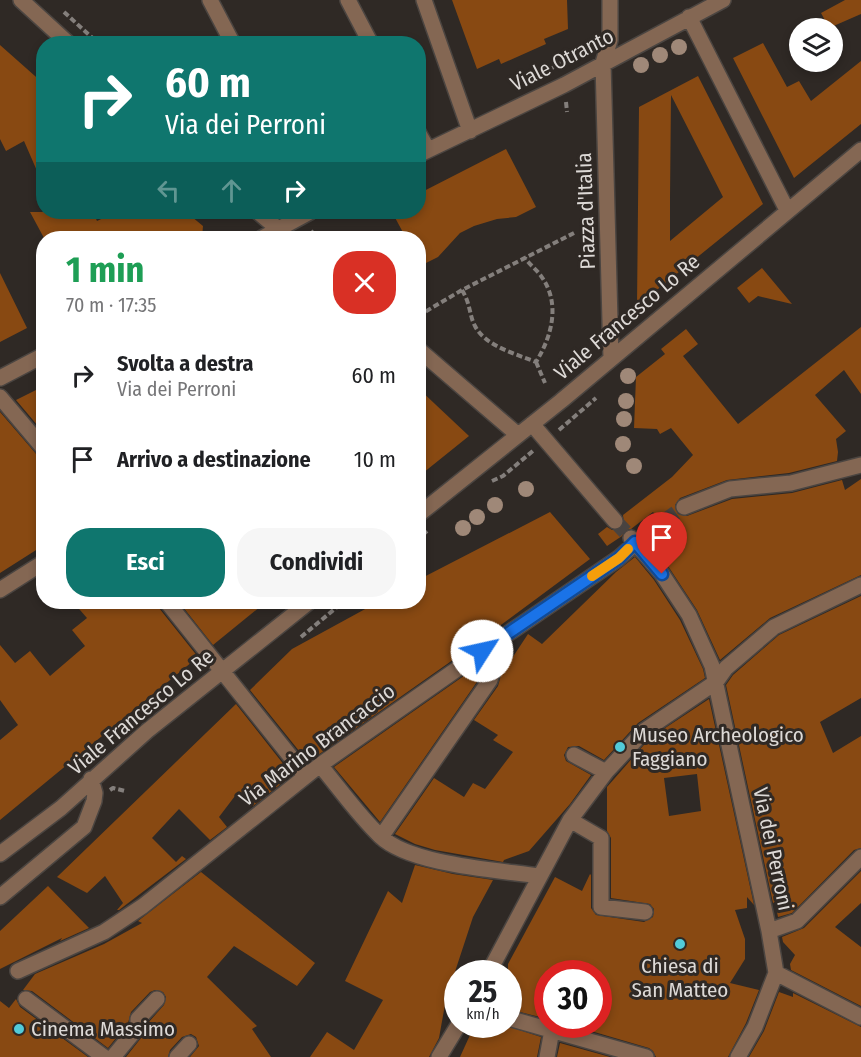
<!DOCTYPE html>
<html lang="it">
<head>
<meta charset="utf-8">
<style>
  :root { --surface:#fff; --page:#f6f6f6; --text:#202124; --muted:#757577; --accent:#0f766e }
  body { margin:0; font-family:"Fira Sans Condensed",sans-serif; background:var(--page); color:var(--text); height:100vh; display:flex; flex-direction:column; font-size:22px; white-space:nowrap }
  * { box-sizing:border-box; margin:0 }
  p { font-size:20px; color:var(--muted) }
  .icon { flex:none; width:33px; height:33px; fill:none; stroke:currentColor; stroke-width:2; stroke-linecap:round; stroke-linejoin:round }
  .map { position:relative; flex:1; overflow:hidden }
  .side { position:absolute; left:36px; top:231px; width:390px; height:378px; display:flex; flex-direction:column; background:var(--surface); border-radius:24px; box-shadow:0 3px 9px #0003 }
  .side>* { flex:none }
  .top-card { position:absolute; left:36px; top:36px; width:390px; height:183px; border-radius:24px; box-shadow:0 3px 9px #0003; background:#0f766e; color:#fff; overflow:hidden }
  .tools { position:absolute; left:789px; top:18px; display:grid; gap:12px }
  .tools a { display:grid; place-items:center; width:54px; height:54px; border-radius:50%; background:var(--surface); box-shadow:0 3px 9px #0003; font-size:30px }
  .speed { position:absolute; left:444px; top:960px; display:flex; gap:12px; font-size:30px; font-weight:700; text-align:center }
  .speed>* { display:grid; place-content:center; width:78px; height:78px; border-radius:50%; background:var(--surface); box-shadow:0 3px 9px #0003; line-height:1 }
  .speed small { font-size:15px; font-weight:400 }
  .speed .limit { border:9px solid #d22; background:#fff; color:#111 }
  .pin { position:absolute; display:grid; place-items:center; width:51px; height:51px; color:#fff; margin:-62px -26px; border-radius:50% 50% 50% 0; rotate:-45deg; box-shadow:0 0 6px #0007 }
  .pin .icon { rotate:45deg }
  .me { position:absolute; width:66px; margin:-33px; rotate:55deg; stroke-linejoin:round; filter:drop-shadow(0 0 4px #0008) }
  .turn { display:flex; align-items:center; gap:21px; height:126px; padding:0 30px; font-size:27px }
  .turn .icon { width:78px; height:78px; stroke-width:2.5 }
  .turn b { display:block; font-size:42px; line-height:51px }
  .lanes { display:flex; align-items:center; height:57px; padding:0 30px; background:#0003; justify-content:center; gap:30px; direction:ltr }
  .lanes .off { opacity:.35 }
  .round { display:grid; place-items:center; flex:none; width:63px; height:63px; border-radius:24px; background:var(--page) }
  .summary { display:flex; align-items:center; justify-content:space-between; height:102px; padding:0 30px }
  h1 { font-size:36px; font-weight:700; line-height:45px; color:#1e9e55 }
  .primary-button { display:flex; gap:12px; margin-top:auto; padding:12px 30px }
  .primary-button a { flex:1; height:69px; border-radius:24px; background:var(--accent); color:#fff; font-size:24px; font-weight:700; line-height:69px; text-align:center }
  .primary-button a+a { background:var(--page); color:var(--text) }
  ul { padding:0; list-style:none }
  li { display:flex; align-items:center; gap:18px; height:84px; padding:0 30px }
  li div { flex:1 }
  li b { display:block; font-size:22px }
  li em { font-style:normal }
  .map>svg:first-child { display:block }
  .building { fill:#884912; fill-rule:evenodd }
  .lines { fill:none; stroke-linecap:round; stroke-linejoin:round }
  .minor-tunnel { stroke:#494340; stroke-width:15; stroke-dasharray:15 8; stroke-linecap:butt }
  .minor-casing { stroke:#4b4541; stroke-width:18 }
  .path { stroke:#847f7c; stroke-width:4; stroke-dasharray:6 3; stroke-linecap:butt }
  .minor { stroke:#846753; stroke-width:15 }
  .tree { fill:#9f8878 }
  .route-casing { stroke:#114b97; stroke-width:15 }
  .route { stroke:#1a73e8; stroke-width:10 }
  .slow { stroke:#f59e0b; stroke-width:10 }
  .poi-dot { fill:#52cbd9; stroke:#2f2925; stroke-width:2 }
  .labels { text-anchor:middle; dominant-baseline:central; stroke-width:6; stroke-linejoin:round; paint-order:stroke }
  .street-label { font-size:21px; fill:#ddd9d6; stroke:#2f2925 }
  .poi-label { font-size:21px; fill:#ddd9d6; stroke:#2f2925; text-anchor:start }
</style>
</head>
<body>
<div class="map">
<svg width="861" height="1057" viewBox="0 0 861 1057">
  <rect width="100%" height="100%" fill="#2f2925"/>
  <path class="building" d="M452,0H567L568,29L544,39L546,44L501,64L499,59L477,69Z
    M845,0H861V14L829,28L821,13Z
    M763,43L787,87L799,81L811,101L861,61V124L794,178L733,58Z
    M0,45L44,84V187L24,141L6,151L0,139Z
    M698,76L763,204L637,306L639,107ZM671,95L723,197L670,241V198Z
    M506,149L536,207L516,217L497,219L474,226L460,233L438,257L418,267V238H406L392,212H418V194Z
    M30,212H93L97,221L116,212H186L203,226L202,238H44Z
    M762,268L792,304L758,296L749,303L737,288Z
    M0,273L27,328L0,342Z
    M861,327V394L844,370L815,395L846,431L836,439L838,452L837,461L789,473L727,480L680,498L675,505L678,514L687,516L732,499L792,493L842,480L845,490L861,479V575L770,618L720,660L697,610L670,569L649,544L654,539L655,534L664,525L653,512L631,529L625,530L622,536L607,546L598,534L607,527L612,530L621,529L624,524L623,515L672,477L693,455L671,428L660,434L657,429L634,428L636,377L665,354L661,349L686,329L698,344L683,356L738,424Z
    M44,386V433L16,400Z
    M418,388L469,436L418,477Z
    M0,412L37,455L44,458V545L0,573Z
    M550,512L590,559L467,650L308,762L250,690L292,649L378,602H418V580Z
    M635,557L654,580L680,620L703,669L705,678L638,723L604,760L579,746L568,747L564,755L566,761L591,775L570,804L529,851L504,860L503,862L435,850L415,844L395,834L434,778L464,797L473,783L485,789L513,752L493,740L498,735L474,720L498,686L501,675L528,634L542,644L616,572Z
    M861,596V698L820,722L833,753L861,736V848L854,850L792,913L778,917L775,902L773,903L726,685L733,675L779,635Z
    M73,602H158L159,608L198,657L0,820V740L18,725L0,700V645L15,663L30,651L50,676L85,646L72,630L87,618Z
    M179,602H266L213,645Z
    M478,666L482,672L481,676L380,822L334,767Z
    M709,699L754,905L747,897V908L735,910L745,939V959L730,983L759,990L746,1023L728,1057H656L653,1051L649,1048L567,1024H598V974H548V1019L508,1009V964L555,877L582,891L590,874L591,875V908L596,915L644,922L653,917L654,909L650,904L611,898V838L607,831V787L650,738ZM697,774L701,811L669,816L664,778Z
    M236,704L292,775L253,806L238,792L219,817L227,827L210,840L179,809L152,838L176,862L182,856L186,859L119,910H117L123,903L105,876L87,893L57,877Z
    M415,865L453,874L493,880L473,917L446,999L439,1038L429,1057H310L327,1032L354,1050L383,1000L345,981L388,891L402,903Z
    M861,871V903L835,927L861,947V1006L791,970L790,964L795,955L783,942L782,937L804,928Z
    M201,872L315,963L297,986L234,946L207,977L257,1026L252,1029L271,1057H190L199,1046L196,1037L191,1034L182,1037L170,1050L168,1057H126L145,1033L148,1023L164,1005L166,997L163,992L155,990L150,992L131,1012L128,1023L108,1048L32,991L23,990L35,974L104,944L142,923L138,921Z
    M48,886L89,928L60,941L62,938L0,969V931Z
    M779,992L793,997V993L861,1027V1057H749L764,1031Z
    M16,999L20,1007L88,1057H0V1001L9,1008Z
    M475,1024H501L541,1037L537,1057H460Z
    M560,1043L610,1057H557Z"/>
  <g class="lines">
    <path class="minor-tunnel" d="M615,521L631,538
      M645,535L684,507"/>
    <defs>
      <path id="minor" d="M21,0L69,44
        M210,0L233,44
        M348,0L371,44
        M424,0L470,131
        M610,0V40L603,63L611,358
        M689,17L787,210
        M418,132L428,150
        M418,155L564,85L723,0
        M258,212L289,238
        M262,238L310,212
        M418,349L518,435
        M0,378L44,355
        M0,397L44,449
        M532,424L615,521
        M684,507L730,489L791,483L861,465
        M418,515L561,401L861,150
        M631,538L662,574L689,615L712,666L769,931L776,973
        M0,590L44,562
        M167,602L306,776
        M574,755L606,772
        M320,765C340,789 358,815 380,836C410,865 498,870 539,876
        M570,820L601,838V907L645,912
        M381,837L490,680L500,639
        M0,854L61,808L147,731L309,602
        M0,897L84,827L94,801L95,793L91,779
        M769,931L797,921L861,857
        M18,971L104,932L143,906L320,765L500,639L619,558L645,535
        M776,973L861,1017
        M488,974L570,820L606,772L644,731L716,682L726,668L774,627L861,585
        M26,999L104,1057
        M508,1018L646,1057
        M113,1057L138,1027V1019L157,999
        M177,1057L189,1044
        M439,1057L459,1024
        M547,1057L552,1030
        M738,1057L755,1027L776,973"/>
    </defs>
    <use href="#minor" class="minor-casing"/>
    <path class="path" d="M64,12L99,44
      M552,68L569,59
      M566,102L567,112
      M311,231L315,235L324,234
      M462,290C471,305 469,315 475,326C485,346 516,354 536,362C552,336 561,303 541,276C537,270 530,265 525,258
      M418,316L462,290L574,233
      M536,362L545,383
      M559,430L596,398
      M492,481L503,476L534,450
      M418,539L427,531
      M301,637L343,602
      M110,790L113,788L125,791"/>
    <use href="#minor" class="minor"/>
  </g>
  <g class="tree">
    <circle cx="679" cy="47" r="8"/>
    <circle cx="660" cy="55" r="8"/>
    <circle cx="641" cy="65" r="8"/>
    <circle cx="628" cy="376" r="8"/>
    <circle cx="626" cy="401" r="8"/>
    <circle cx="624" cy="419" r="8"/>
    <circle cx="623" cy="444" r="8"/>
    <circle cx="634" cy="466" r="8"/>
    <circle cx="526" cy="489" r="8"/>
    <circle cx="495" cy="505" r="8"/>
    <circle cx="477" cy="517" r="8"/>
    <circle cx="463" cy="528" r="8"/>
  </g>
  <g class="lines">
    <defs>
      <path id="route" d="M482,651L619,558L635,542L662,574"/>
    </defs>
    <use href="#route" class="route-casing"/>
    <use href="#route" class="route"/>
    <path class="slow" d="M592,576L619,558L628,549"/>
  </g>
  <g class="poi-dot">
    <circle cx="620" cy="747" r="6"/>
    <circle cx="680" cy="944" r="6"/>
    <circle cx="19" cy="1029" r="6"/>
  </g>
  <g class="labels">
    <g class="street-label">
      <text transform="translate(562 60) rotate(-27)">Viale Otranto</text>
      <text transform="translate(586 211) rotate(-92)">Piazza d'Italia</text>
      <text transform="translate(627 317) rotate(-40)">Viale Francesco Lo Re</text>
      <text transform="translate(141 712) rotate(-40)">Viale Francesco Lo Re</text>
      <text transform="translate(317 745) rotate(-37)">Via Marino Brancaccio</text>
      <text transform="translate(773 849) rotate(78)">Via dei Perroni</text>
    </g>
    <g class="poi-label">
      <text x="632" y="735">Museo Archeologico<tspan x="632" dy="24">Faggiano</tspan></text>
      <text x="680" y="966" text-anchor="middle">Chiesa di<tspan x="680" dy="24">San Matteo</tspan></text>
      <text x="31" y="1029">Cinema Massimo</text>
    </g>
  </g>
</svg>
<div class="tools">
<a><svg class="icon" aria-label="layers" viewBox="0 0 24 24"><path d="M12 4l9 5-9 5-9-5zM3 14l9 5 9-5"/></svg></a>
</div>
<div class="speed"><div>25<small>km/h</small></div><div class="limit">30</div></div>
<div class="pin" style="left:662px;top:574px;background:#d93025"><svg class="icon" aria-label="arrive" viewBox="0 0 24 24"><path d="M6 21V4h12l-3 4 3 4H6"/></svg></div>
<svg class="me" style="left:482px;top:651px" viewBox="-20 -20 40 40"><circle r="19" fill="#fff"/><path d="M0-13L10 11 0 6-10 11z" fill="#1a73e8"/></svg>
<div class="top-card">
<div class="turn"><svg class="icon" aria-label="right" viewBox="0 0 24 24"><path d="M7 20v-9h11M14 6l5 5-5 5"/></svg><div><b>60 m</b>Via dei Perroni</div></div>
<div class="lanes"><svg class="icon off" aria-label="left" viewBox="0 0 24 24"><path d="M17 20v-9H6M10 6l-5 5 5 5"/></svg><svg class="icon off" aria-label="ahead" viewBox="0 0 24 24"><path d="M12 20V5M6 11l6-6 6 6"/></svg><svg class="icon" aria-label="right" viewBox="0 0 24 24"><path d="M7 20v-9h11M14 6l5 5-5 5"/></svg></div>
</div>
<section class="side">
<div class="summary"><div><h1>1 min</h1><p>70 m · 17:35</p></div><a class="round" style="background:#d93025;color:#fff"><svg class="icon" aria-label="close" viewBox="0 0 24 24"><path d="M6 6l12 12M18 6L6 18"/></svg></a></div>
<ul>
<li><svg class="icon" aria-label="right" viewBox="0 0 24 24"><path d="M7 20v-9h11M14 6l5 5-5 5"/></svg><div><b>Svolta a destra</b><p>Via dei Perroni</p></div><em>60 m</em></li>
<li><svg class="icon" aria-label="arrive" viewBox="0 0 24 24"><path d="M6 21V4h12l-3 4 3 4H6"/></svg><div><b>Arrivo a destinazione</b></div><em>10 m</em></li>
</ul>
<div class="primary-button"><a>Esci</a><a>Condividi</a></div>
</section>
</div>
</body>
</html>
